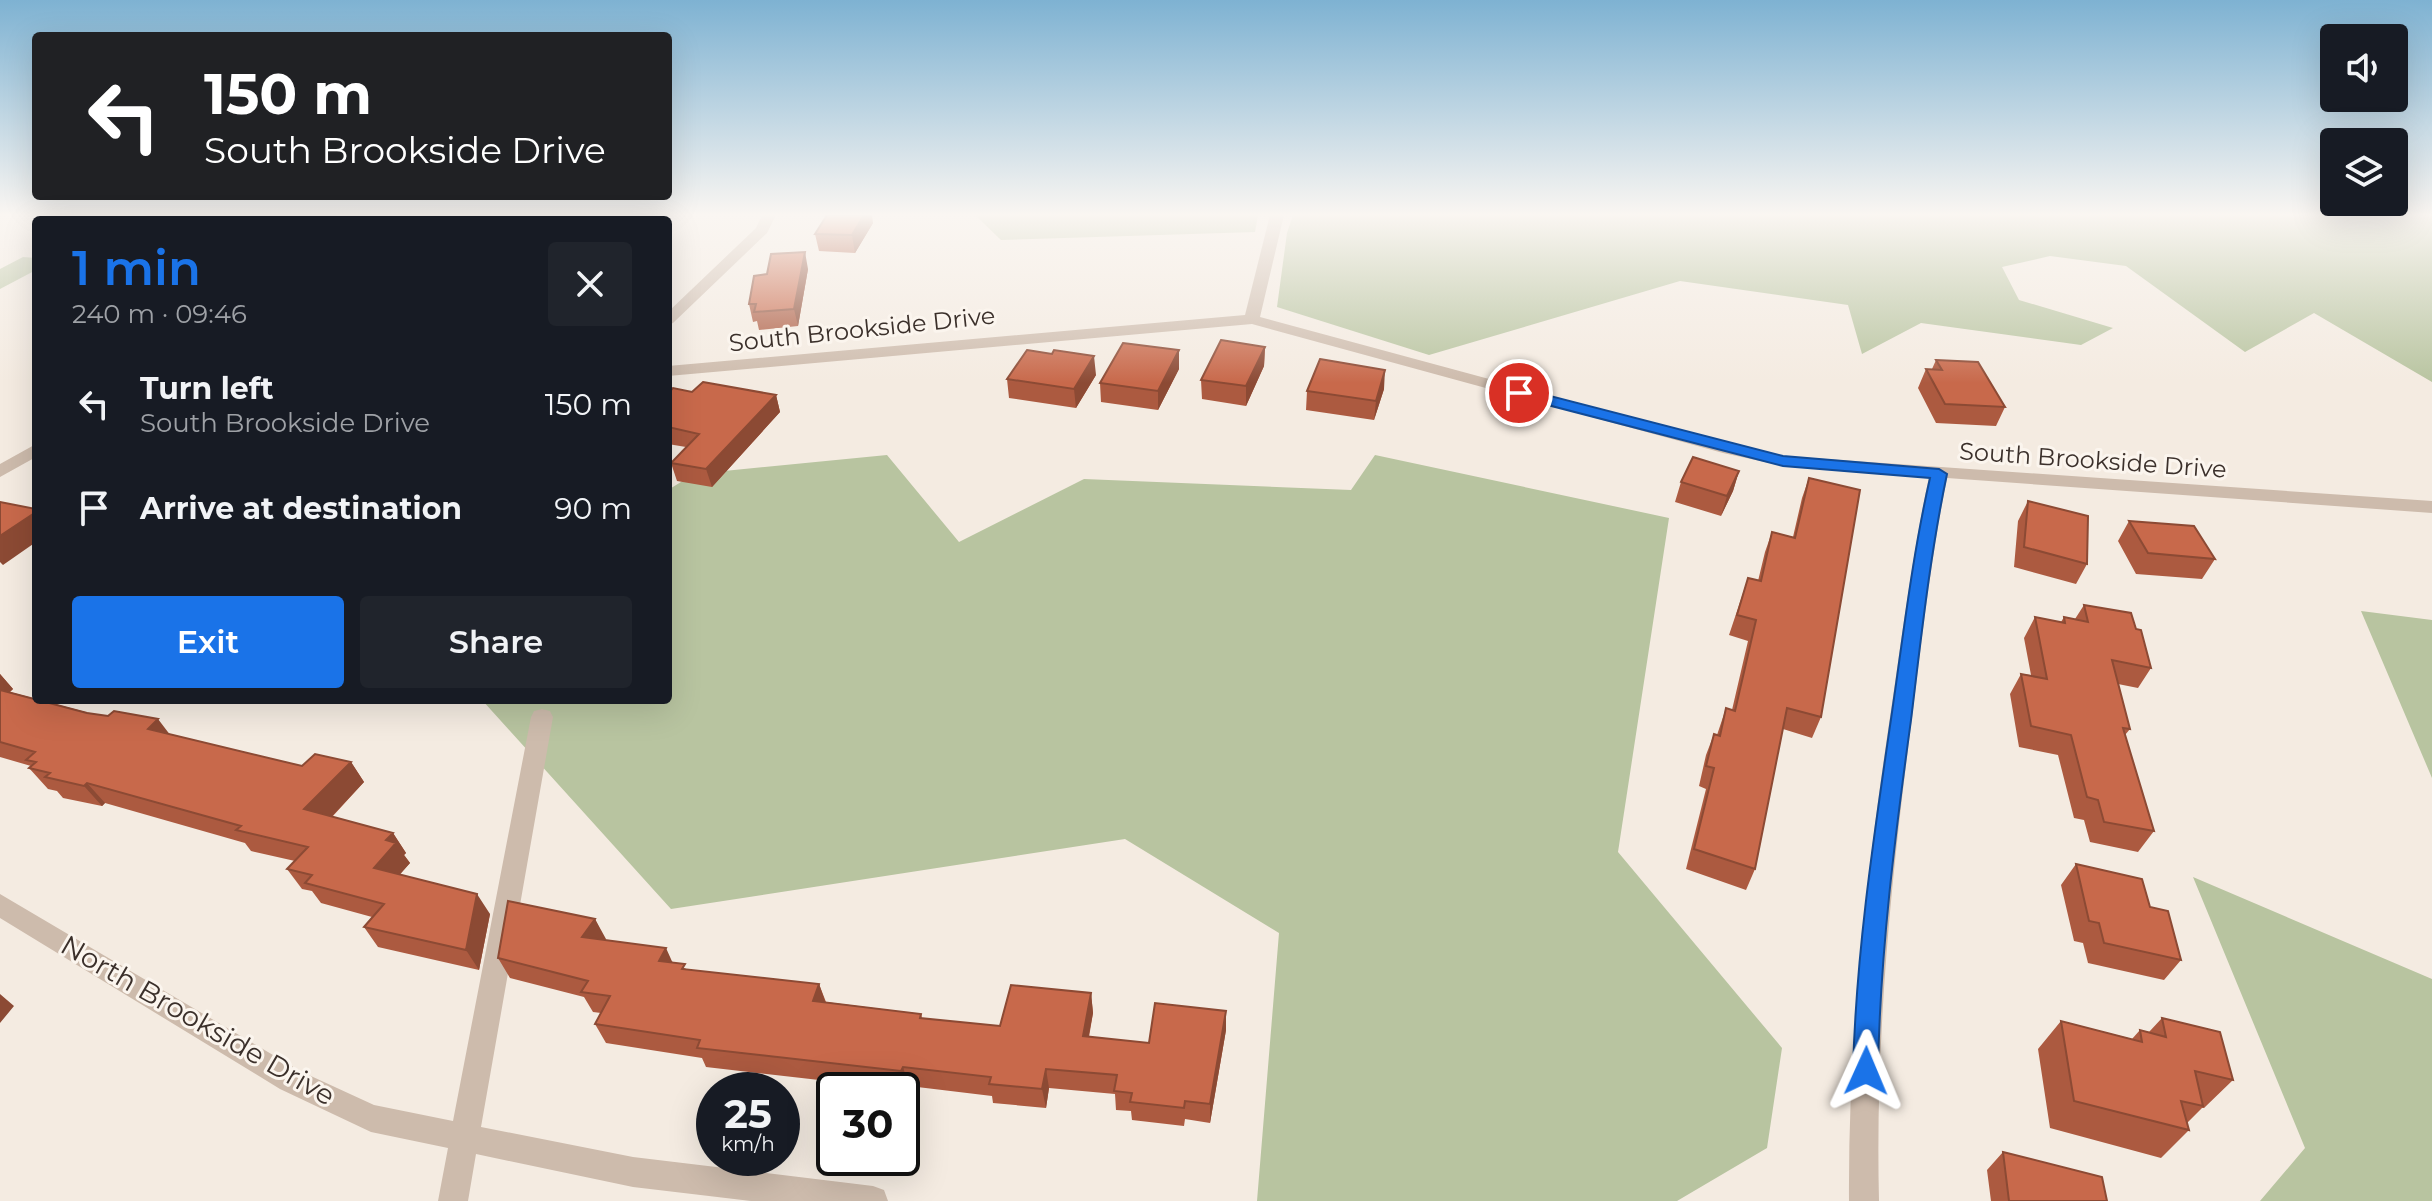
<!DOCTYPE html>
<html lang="en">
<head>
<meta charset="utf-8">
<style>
  :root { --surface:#171b24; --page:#20242c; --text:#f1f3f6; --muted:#9ea1a6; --accent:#1a73e8 }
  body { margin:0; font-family:Montserrat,sans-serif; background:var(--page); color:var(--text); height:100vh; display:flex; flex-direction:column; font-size:30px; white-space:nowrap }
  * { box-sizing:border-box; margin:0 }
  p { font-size:26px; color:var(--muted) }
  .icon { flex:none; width:44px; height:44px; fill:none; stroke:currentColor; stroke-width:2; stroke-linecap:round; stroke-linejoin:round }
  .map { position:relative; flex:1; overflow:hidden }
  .side { position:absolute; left:32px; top:216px; width:640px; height:488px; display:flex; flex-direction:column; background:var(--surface); border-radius:8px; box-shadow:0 8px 32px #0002 }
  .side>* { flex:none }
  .top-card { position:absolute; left:32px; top:32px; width:640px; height:168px; border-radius:8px; box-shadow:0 8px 32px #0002; background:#202124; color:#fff; overflow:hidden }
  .fabs { position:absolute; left:2320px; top:24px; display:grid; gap:16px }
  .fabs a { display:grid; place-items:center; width:88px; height:88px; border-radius:8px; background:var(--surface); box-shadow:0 8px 32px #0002; font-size:40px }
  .speed { position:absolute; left:696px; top:1072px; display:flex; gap:16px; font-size:40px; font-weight:700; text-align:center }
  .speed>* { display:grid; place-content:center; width:104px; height:104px; border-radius:50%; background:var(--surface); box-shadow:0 8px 32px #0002; line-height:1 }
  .speed small { font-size:20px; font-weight:400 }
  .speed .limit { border:4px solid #111; border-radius:12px; background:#fff; color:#111 }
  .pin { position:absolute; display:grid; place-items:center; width:68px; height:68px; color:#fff; margin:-34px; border:4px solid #fff; border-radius:50%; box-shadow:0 2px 8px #0007 }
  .me { position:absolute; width:88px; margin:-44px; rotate:1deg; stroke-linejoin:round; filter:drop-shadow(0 0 6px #0008) }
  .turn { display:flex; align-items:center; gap:28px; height:168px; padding:0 40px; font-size:36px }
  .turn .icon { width:104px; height:104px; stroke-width:2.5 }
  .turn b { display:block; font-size:56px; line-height:68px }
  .round { display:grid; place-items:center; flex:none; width:84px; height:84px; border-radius:8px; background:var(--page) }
  .overview { display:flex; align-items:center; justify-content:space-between; height:136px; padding:0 40px }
  h1 { font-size:48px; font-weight:600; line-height:60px; color:var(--accent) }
  .action { display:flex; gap:16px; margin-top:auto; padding:16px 40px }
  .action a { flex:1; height:92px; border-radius:8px; background:var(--accent); color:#fff; font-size:32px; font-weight:600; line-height:92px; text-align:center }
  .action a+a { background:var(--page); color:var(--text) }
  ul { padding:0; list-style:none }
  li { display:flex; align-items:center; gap:24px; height:104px; padding:0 40px }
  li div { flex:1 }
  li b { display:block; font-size:30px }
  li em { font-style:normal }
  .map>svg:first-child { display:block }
  .green { fill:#b8c4a0 }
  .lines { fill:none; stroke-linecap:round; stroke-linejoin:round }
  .minor { fill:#cdbbac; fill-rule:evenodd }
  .tertiary { fill:#cdbbac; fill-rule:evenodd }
  .wall { fill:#ac5a40 }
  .shaded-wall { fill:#8c4a34 }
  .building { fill:#c8694b; stroke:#8c4a34; stroke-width:2 }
  .route { fill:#1a73e8; stroke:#114b97; stroke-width:2 }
  .labels { text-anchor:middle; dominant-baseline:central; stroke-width:6; stroke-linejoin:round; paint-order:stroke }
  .street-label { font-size:24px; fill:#3b302b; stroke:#fbf5ee }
  .near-street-label { font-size:28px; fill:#3b302b; stroke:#fbf5ee }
</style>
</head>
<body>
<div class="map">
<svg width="2432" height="1201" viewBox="0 0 2432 1201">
  <rect width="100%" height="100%" fill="#f4ebe1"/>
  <path class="green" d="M975,215H1258L1255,232L1001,240Z
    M1293,215H2432V382L2314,313L2245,352L2126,266L2050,256L2002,267L2019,300L2113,328L2081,345L1921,323L1862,354L1848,305L1680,281L1429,355L1277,307L1287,233Z
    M23,257L36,258V270L0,289V269Z
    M887,455L959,542L1084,479L1351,490L1375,455L1669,518L1618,852L1782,1048L1767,1148L1677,1201H1257L1279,933L1125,839L671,909L482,700H668V490L694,474Z
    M2361,611L2432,620V778Z
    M2193,877L2432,979V1201H2260L2305,1148Z"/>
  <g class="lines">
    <path class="minor" d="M762,215H776L767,233L673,323L668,325V312L756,228Z
      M1270,215H1284L1260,317L1726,443L1783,456L2432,501V513L1947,478C1931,557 1922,638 1912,718C1891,879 1875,1039 1879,1201H1849C1848,1038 1866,878 1890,717C1902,637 1912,556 1929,477L1783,466L1723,453L1252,324L668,376V366L1245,315Z
      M542,709L550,711L553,717L481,1127L633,1157L873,1186L884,1190L888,1201H751L633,1187L476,1154L468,1201H438L448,1148L371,1132L280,1089L0,918V894L300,1071L374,1105L453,1121L531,717L534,711Z"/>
    <path class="tertiary" d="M401,215H417L412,220H396Z
      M36,444V457L0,477V464Z"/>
  </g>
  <path class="wall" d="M252,215H337L330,220H253L251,216Z
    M873,223L855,253L819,251L815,234Z
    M808,269L798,326L759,330L757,321L753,322L749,304Z
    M1265,347L1264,366L1246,406L1202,399L1201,380Z
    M1936,360L2005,407L1996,426L1936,423L1918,388L1926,369H1932Z
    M1179,369L1158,410L1101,402L1100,383Z
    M1096,375L1076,408L1009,398L1007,379Z
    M1384,389L1374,420L1306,410L1307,391Z
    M668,393L776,395L780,412L712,487L677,481L671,463L686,447L668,444Z
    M1739,471L1733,491L1721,516L1675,502L1681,482Z
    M1809,478L1821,717L1812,738L1783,729L1755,869L1746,890L1686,869L1706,789L1699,786L1706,755L1714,734L1717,735L1726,708L1732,710L1748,641L1729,635L1748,578L1758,581L1765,552L1772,532L1793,537L1802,498Z
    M2028,501L2087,564L2076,584L2014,567L2018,521Z
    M2129,521L2215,559L2202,579L2136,574L2118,541Z
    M2084,605L2136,629L2151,668L2138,688L2118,684L2130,729L2125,735L2154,831L2138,852L2090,842L2084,820L2074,818L2058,755L2019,747L2010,694L2021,674L2031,675L2024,638L2035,617L2061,622L2064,617L2075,619Z
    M0,674L13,689L10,692L169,734L302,766L351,762L364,782L332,817L393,833L406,853L404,855L410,863L400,874L490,914L479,970L378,947L364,927L372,917L321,903L312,891L302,889L287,869L295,861L251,851L245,843L105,803L102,806L63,798L57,791L48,789L29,768L31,766L0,757Z
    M2076,864L2150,907L2181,960L2164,980L2088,963L2083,943L2074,941L2061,885Z
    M595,919L605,940L673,962L688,970L819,984L826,1002L921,1014L922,1018L1000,1026L1091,993L1093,1013L1089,1037L1149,1043L1226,1011V1030L1210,1123L1185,1119L1184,1126L1132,1120L1131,1111L1116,1110L1115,1094L1049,1088L1046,1108L993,1103L992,1096L909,1086L907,1090L706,1067L702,1058L606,1043L595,1024L601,1013L593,1012L584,997L510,978L498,958Z
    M2162,1018L2233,1080L2204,1108H2202L2187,1123L2189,1130L2161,1158L2050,1128L2038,1049L2061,1021L2132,1039L2140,1030L2149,1032Z
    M2003,1152L2107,1201H1991L1987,1170Z"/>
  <path class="shaded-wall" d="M302,215H337L330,220H294Z
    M864,215H872L873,223L855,253L852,235Z
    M805,252L808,269L798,326L794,309Z
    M1265,347L1264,366L1246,406V386Z
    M1179,350V369L1158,410V391Z
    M1094,356L1096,375L1076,408L1074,389Z
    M1385,370L1384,389L1374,420L1376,401Z
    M776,395L780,412L712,487L706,469Z
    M1739,471L1733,491L1721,516L1727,496Z
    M36,512V542L3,565L0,562V536Z
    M0,674L13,689L0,700Z
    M158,719L174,740L148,729Z
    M351,762L364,782L319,830L304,809Z
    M87,783L105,803L102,806L84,786Z
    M393,833L406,853L404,855L410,863L388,888L374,868L386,840Z
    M477,894L490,914L479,970L466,950Z
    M595,919L606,939L593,957L582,937Z
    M666,948L675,968L659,961Z
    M819,984L826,1004L813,1001Z
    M1091,993L1093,1013L1085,1055L1083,1036Z
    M0,994L14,1006L0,1023Z
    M1226,1011V1030L1210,1123V1104Z
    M903,1067L909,1086L907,1090L901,1071Z
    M1046,1069L1049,1088L1046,1108L1042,1089Z"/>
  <path class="building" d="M252,215H302L294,220L251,216Z
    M827,215H864L852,235L815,234Z
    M805,252L794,309L754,312L756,304H749L754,276L767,274L771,254Z
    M1221,340L1265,347L1246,386L1201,380Z
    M1123,343L1179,350L1158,391L1100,383Z
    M1027,350L1052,354L1054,350L1094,356L1074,389L1007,379Z
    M1320,359L1385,370L1376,401L1307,391Z
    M1936,360L1978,362L2005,407L1945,404L1926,369L1942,370Z
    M703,382L776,395L706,469L671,463L699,434L668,427V393L673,388L692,392Z
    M1693,457L1739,471L1727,496L1681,482Z
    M1809,478L1860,490L1821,717L1787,708L1755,869L1694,849L1714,768L1706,766L1714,734L1720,736L1726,708L1735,711L1756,620L1737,615L1748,578L1761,581L1772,532L1795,538Z
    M2028,501L2088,516L2087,564L2024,547Z
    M0,502L36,509V512L0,536Z
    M2129,521L2194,526L2215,559L2148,553Z
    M2084,605L2131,613L2136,629L2141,630L2151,668L2112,660L2130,729L2123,728L2154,831L2104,822L2098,800L2087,797L2071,735L2031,726L2021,674L2047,679L2035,617L2065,623L2064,617L2088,622Z
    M0,690L87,713L108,716L114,711L158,719L148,729L302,766L315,754L351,762L304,809L393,833L386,840L396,843L374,868L477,894L466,950L364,927L384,904L305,883L312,875L287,869L308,847L236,830L241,826L87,783L84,786L45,777L50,773L29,768L36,762L26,760L35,752L0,742Z
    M2076,864L2142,879L2150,907L2168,911L2181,960L2104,943L2099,923L2089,921Z
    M508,901L595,919L582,937L666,948L659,961L685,964L682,969L819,984L813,1001L921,1014L920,1018L1000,1026L1011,985L1091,993L1083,1036L1149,1043L1155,1003L1226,1011L1210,1104L1185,1101L1184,1108L1130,1102L1132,1093L1114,1091L1117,1075L1046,1069L1042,1089L989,1084L991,1077L903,1067L901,1071L697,1048L700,1040L595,1024L610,996L581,992L588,981L498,958Z
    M2162,1018L2220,1032L2233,1080L2195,1071L2203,1106L2181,1101L2189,1130L2074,1101L2061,1021L2142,1042L2140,1030L2166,1037Z
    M2003,1152L2102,1177L2107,1201H2009Z"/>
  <linearGradient id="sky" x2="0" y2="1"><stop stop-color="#7eb2d2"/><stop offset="0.56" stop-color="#faf6f2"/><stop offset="1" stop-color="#faf6f2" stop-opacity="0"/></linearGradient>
  <rect width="2432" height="383" fill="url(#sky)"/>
  <path class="route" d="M1519,388L1783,456L1939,469L1947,474C1930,555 1921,638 1911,720C1895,836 1880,953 1878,1071L1875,1079L1866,1082L1857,1079L1853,1071C1856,953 1874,835 1891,719C1903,638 1912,557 1930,478L1783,466L1513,396V390Z"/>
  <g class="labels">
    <g class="street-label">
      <text transform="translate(862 329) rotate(-6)">South Brookside Drive</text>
      <text transform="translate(2093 460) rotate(4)">South Brookside Drive</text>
    </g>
    <g class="near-street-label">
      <text transform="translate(198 1020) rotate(30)">North Brookside Drive</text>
    </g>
  </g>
</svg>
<div class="fabs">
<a><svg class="icon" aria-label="sound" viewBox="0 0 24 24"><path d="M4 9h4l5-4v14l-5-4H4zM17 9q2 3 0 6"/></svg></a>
<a><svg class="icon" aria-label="layers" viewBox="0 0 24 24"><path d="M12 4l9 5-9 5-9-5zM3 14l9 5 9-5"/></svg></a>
</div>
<div class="speed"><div>25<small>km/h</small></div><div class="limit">30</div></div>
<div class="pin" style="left:1519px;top:393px;background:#d93025"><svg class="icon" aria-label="arrive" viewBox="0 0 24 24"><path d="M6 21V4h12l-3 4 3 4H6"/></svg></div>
<svg class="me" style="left:1866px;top:1071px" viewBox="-20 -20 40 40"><path d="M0-17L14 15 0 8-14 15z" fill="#1a73e8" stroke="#fff" stroke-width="4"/></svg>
<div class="top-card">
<div class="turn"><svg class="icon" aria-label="left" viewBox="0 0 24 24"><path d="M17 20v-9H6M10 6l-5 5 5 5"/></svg><div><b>150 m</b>South Brookside Drive</div></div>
</div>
<section class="side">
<div class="overview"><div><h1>1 min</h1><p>240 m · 09:46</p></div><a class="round"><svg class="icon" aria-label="close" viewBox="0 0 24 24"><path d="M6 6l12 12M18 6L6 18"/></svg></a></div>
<ul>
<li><svg class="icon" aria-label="left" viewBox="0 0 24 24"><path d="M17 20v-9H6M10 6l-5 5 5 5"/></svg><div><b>Turn left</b><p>South Brookside Drive</p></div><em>150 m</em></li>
<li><svg class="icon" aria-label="arrive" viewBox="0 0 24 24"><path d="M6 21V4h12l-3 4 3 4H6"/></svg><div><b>Arrive at destination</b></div><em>90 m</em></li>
</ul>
<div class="action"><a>Exit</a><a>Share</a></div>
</section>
</div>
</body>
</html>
